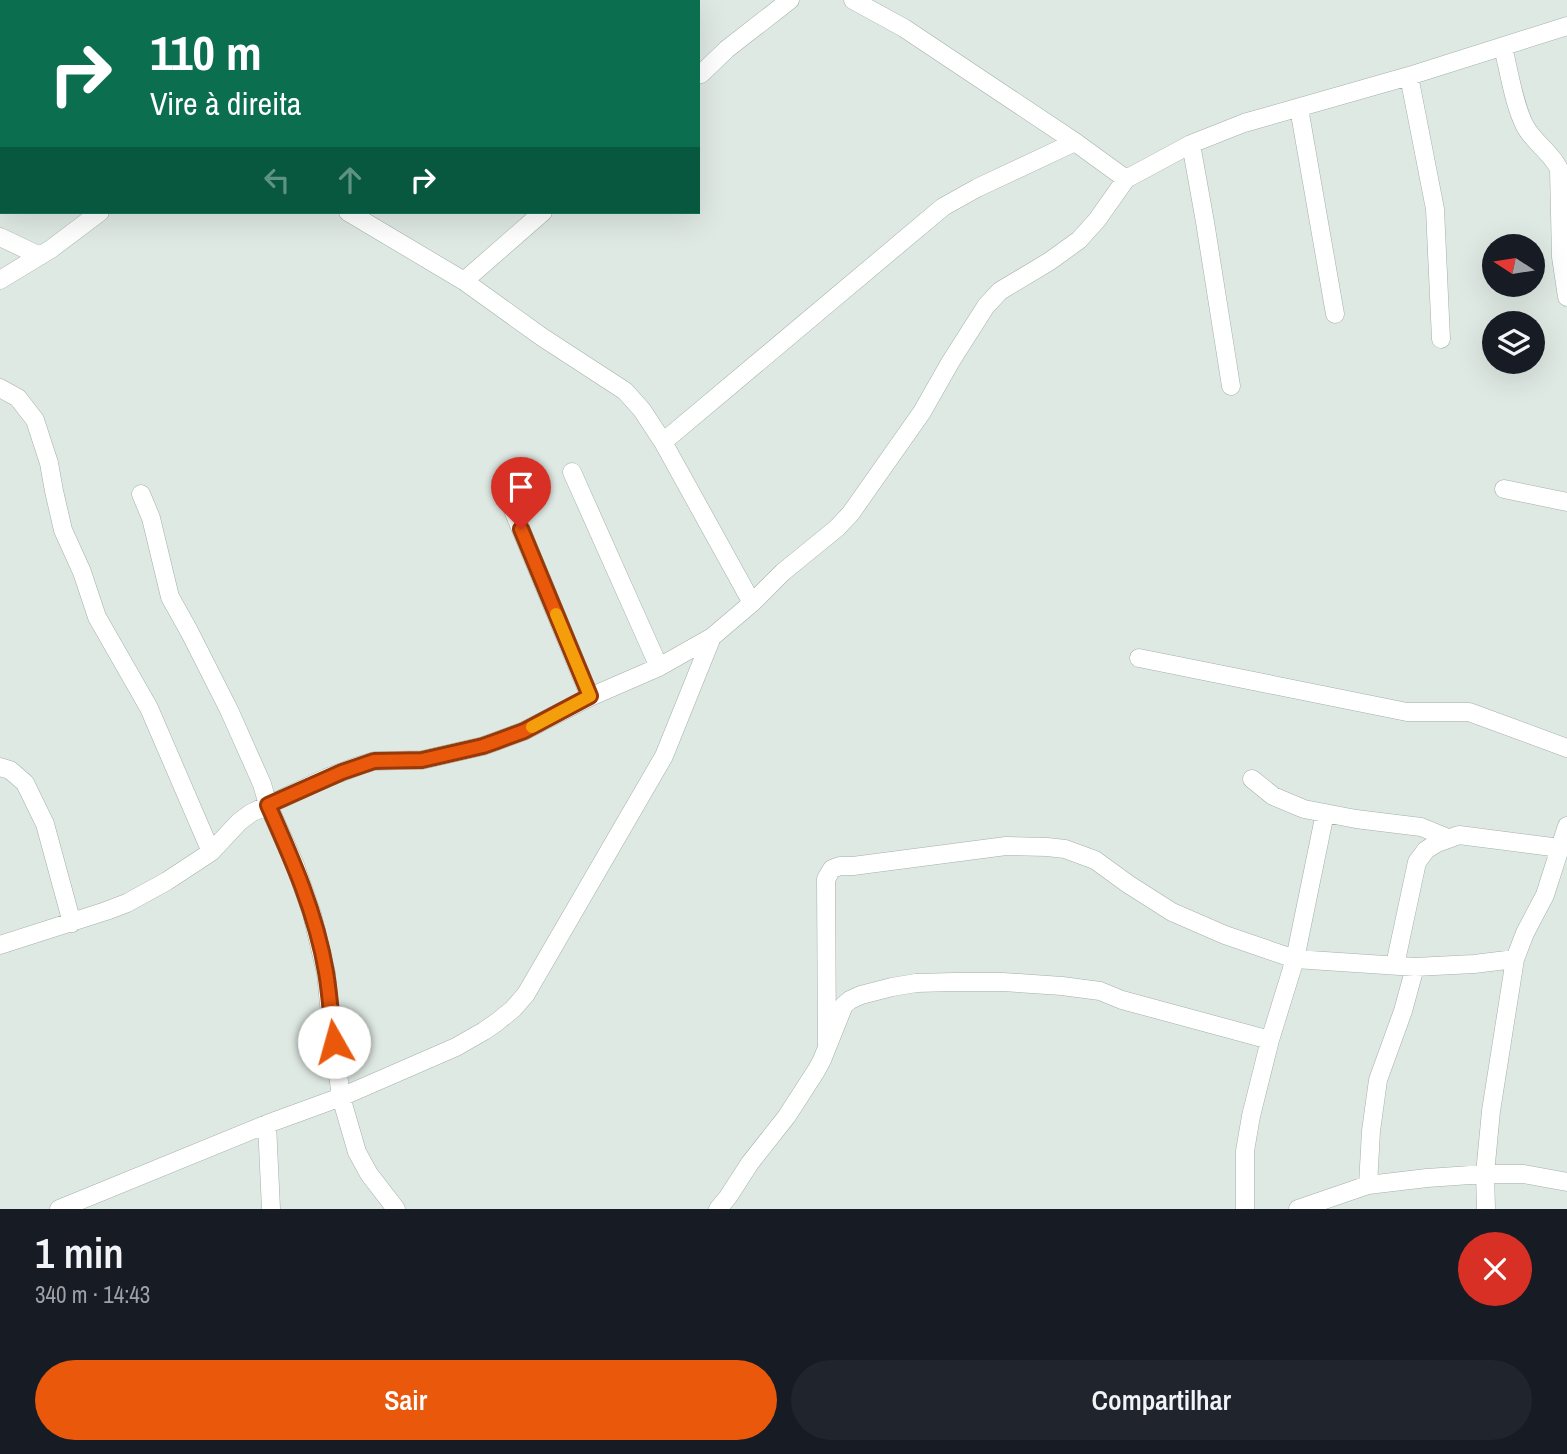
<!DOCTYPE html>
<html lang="pt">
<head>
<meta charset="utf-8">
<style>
  :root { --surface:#171b24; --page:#20242c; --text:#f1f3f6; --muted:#9ea1a6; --accent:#ea580c }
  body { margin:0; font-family:"Archivo Narrow",sans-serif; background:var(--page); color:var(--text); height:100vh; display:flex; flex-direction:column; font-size:26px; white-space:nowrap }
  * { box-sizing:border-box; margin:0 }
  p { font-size:23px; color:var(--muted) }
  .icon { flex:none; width:38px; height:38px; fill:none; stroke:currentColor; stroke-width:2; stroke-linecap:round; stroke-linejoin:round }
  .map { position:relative; height:1209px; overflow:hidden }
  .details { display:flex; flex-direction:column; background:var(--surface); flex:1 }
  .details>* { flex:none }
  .guide { position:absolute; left:0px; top:0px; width:700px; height:214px; box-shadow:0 7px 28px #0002; background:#0b6e4f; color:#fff; overflow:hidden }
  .needle { width:46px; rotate:282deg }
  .tools { position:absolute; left:1482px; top:234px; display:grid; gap:14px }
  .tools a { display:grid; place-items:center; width:63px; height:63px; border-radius:50%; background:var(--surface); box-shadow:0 7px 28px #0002; font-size:35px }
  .pin { position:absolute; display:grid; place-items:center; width:60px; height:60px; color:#fff; margin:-72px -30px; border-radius:50% 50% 50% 0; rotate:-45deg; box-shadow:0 0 7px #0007 }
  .pin .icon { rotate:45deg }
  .me { position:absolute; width:77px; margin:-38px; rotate:353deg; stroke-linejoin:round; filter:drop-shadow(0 0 5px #0008) }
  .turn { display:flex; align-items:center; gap:24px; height:147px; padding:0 35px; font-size:32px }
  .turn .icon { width:91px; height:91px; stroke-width:2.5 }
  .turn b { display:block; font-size:49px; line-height:60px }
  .lanes { display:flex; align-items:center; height:66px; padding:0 35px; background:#0003; justify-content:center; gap:35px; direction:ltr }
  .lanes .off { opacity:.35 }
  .round { display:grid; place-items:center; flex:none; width:74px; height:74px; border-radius:37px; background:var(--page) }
  .overview { display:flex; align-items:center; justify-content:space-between; height:119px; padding:0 35px }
  h1 { font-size:42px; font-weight:600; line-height:52px }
  .action { display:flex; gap:14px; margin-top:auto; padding:14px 35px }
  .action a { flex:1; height:80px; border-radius:42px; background:var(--accent); color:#fff; font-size:28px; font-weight:600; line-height:80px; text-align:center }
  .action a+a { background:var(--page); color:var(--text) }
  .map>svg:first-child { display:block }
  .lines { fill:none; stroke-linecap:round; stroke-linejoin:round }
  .street-casing { stroke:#a3b0a9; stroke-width:19 }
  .street { stroke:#fff; stroke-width:18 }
  .route-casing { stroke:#983908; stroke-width:18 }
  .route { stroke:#ea580c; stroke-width:12 }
  .slow { stroke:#f59e0b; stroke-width:12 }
</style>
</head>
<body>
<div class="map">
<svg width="1567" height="1209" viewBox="0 0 1567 1209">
  <rect width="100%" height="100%" fill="#dfe9e3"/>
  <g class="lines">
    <defs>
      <path id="street" d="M517,0L520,2
        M853,0L904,28L1075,142L1126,179
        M76,2L77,0
        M189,2V0
        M367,2L369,0
        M1503,47C1509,71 1514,105 1525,126C1534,143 1551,152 1559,169L1561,257L1567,297
        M698,73L701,74L727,49L790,0
        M1409,76L1435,209L1441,339
        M1299,108L1335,314
        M1191,144L1205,222L1231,386
        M348,212L464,281L542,337L625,391L642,410L663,442L752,603
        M0,237L40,256
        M0,280L51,249L100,212
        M464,281L543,212
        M0,388L18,398L35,420L49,463L54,491L63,530L82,572L97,617L149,708L211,852
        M663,442L943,207L977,188L1075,142
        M572,472L659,667
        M501,481L590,697
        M1504,489L1567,502
        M141,494L151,518L170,597L189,631L229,710L262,784L268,805L295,865L312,914L326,973L330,1014L341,1097L357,1152L369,1174L396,1209
        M1139,658L1407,712H1469L1567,748
        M0,767L10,770L25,783L45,824L72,923
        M1252,779L1273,796L1304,809L1356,819L1421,827L1448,838
        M0,945L106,911L127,903L167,881L211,852L239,822L251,813L326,778L358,766L374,761L422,760L483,746L497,741L524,731L590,697L659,667L712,637L752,603L783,572L837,528L851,513L922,412L951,361L986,306L1000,291L1050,261L1079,240L1097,220L1126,179L1191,144L1244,123L1409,76L1567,26
        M1395,965L1417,862L1426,850L1437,843L1459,835L1560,848
        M827,1045L826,879L832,869L840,866H853L1006,846L1047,847L1065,849L1095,860L1128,884L1172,912L1225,935L1295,959L1415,967L1474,964L1515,959
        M267,1124L271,1209
        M1368,1185L1371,1131L1378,1080L1403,1011L1415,967
        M59,1209L267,1124L341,1097L456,1047L484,1031L497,1022L513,1009L526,994L664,756L712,637
        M718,1209L728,1197L750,1163L787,1116L816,1071L822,1060L844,1005L850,1000L861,995L892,987L916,983L954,982H1003L1062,986L1100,991L1122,1000L1270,1040
        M1245,1209V1151L1251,1116L1270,1040L1295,959L1325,813
        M1298,1209L1368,1185L1427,1178L1485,1174H1524L1567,1182
        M1486,1209L1485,1174L1491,1111L1515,959L1525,933L1545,895L1567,826"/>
    </defs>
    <use href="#street" class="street-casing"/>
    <use href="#street" class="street"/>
  </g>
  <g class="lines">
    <defs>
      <path id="route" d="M334,1042C331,1019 330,995 326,972C316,913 292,859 268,805L342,772L374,761L422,760L483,746L497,741L524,731L590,696L521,529"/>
    </defs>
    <use href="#route" class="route-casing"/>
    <use href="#route" class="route"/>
    <path class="slow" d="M532,727L590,696L556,614"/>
  </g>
</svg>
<div class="tools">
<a><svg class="needle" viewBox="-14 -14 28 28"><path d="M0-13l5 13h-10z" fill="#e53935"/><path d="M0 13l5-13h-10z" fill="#9ea1a6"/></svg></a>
<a><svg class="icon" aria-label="layers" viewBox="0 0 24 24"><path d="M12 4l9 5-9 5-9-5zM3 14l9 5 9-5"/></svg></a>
</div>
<div class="pin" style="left:521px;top:529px;background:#d93025"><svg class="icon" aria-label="arrive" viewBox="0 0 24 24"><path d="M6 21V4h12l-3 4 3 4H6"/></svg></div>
<svg class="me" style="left:334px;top:1042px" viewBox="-20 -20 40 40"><circle r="19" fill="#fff"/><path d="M0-13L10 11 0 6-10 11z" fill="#ea580c"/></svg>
<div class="guide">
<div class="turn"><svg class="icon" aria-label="right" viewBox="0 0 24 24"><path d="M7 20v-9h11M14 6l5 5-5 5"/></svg><div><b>110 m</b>Vire à direita</div></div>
<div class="lanes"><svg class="icon off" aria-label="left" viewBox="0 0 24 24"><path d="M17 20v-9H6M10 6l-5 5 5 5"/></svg><svg class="icon off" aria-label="ahead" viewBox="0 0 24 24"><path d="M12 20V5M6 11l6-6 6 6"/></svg><svg class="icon" aria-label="right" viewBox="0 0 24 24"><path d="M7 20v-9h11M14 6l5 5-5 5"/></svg></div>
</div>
</div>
<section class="details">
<div class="overview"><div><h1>1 min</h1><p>340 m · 14:43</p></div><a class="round" style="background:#d93025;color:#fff"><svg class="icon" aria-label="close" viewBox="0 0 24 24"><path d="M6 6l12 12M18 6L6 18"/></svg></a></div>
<div class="action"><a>Sair</a><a>Compartilhar</a></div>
</section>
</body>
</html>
